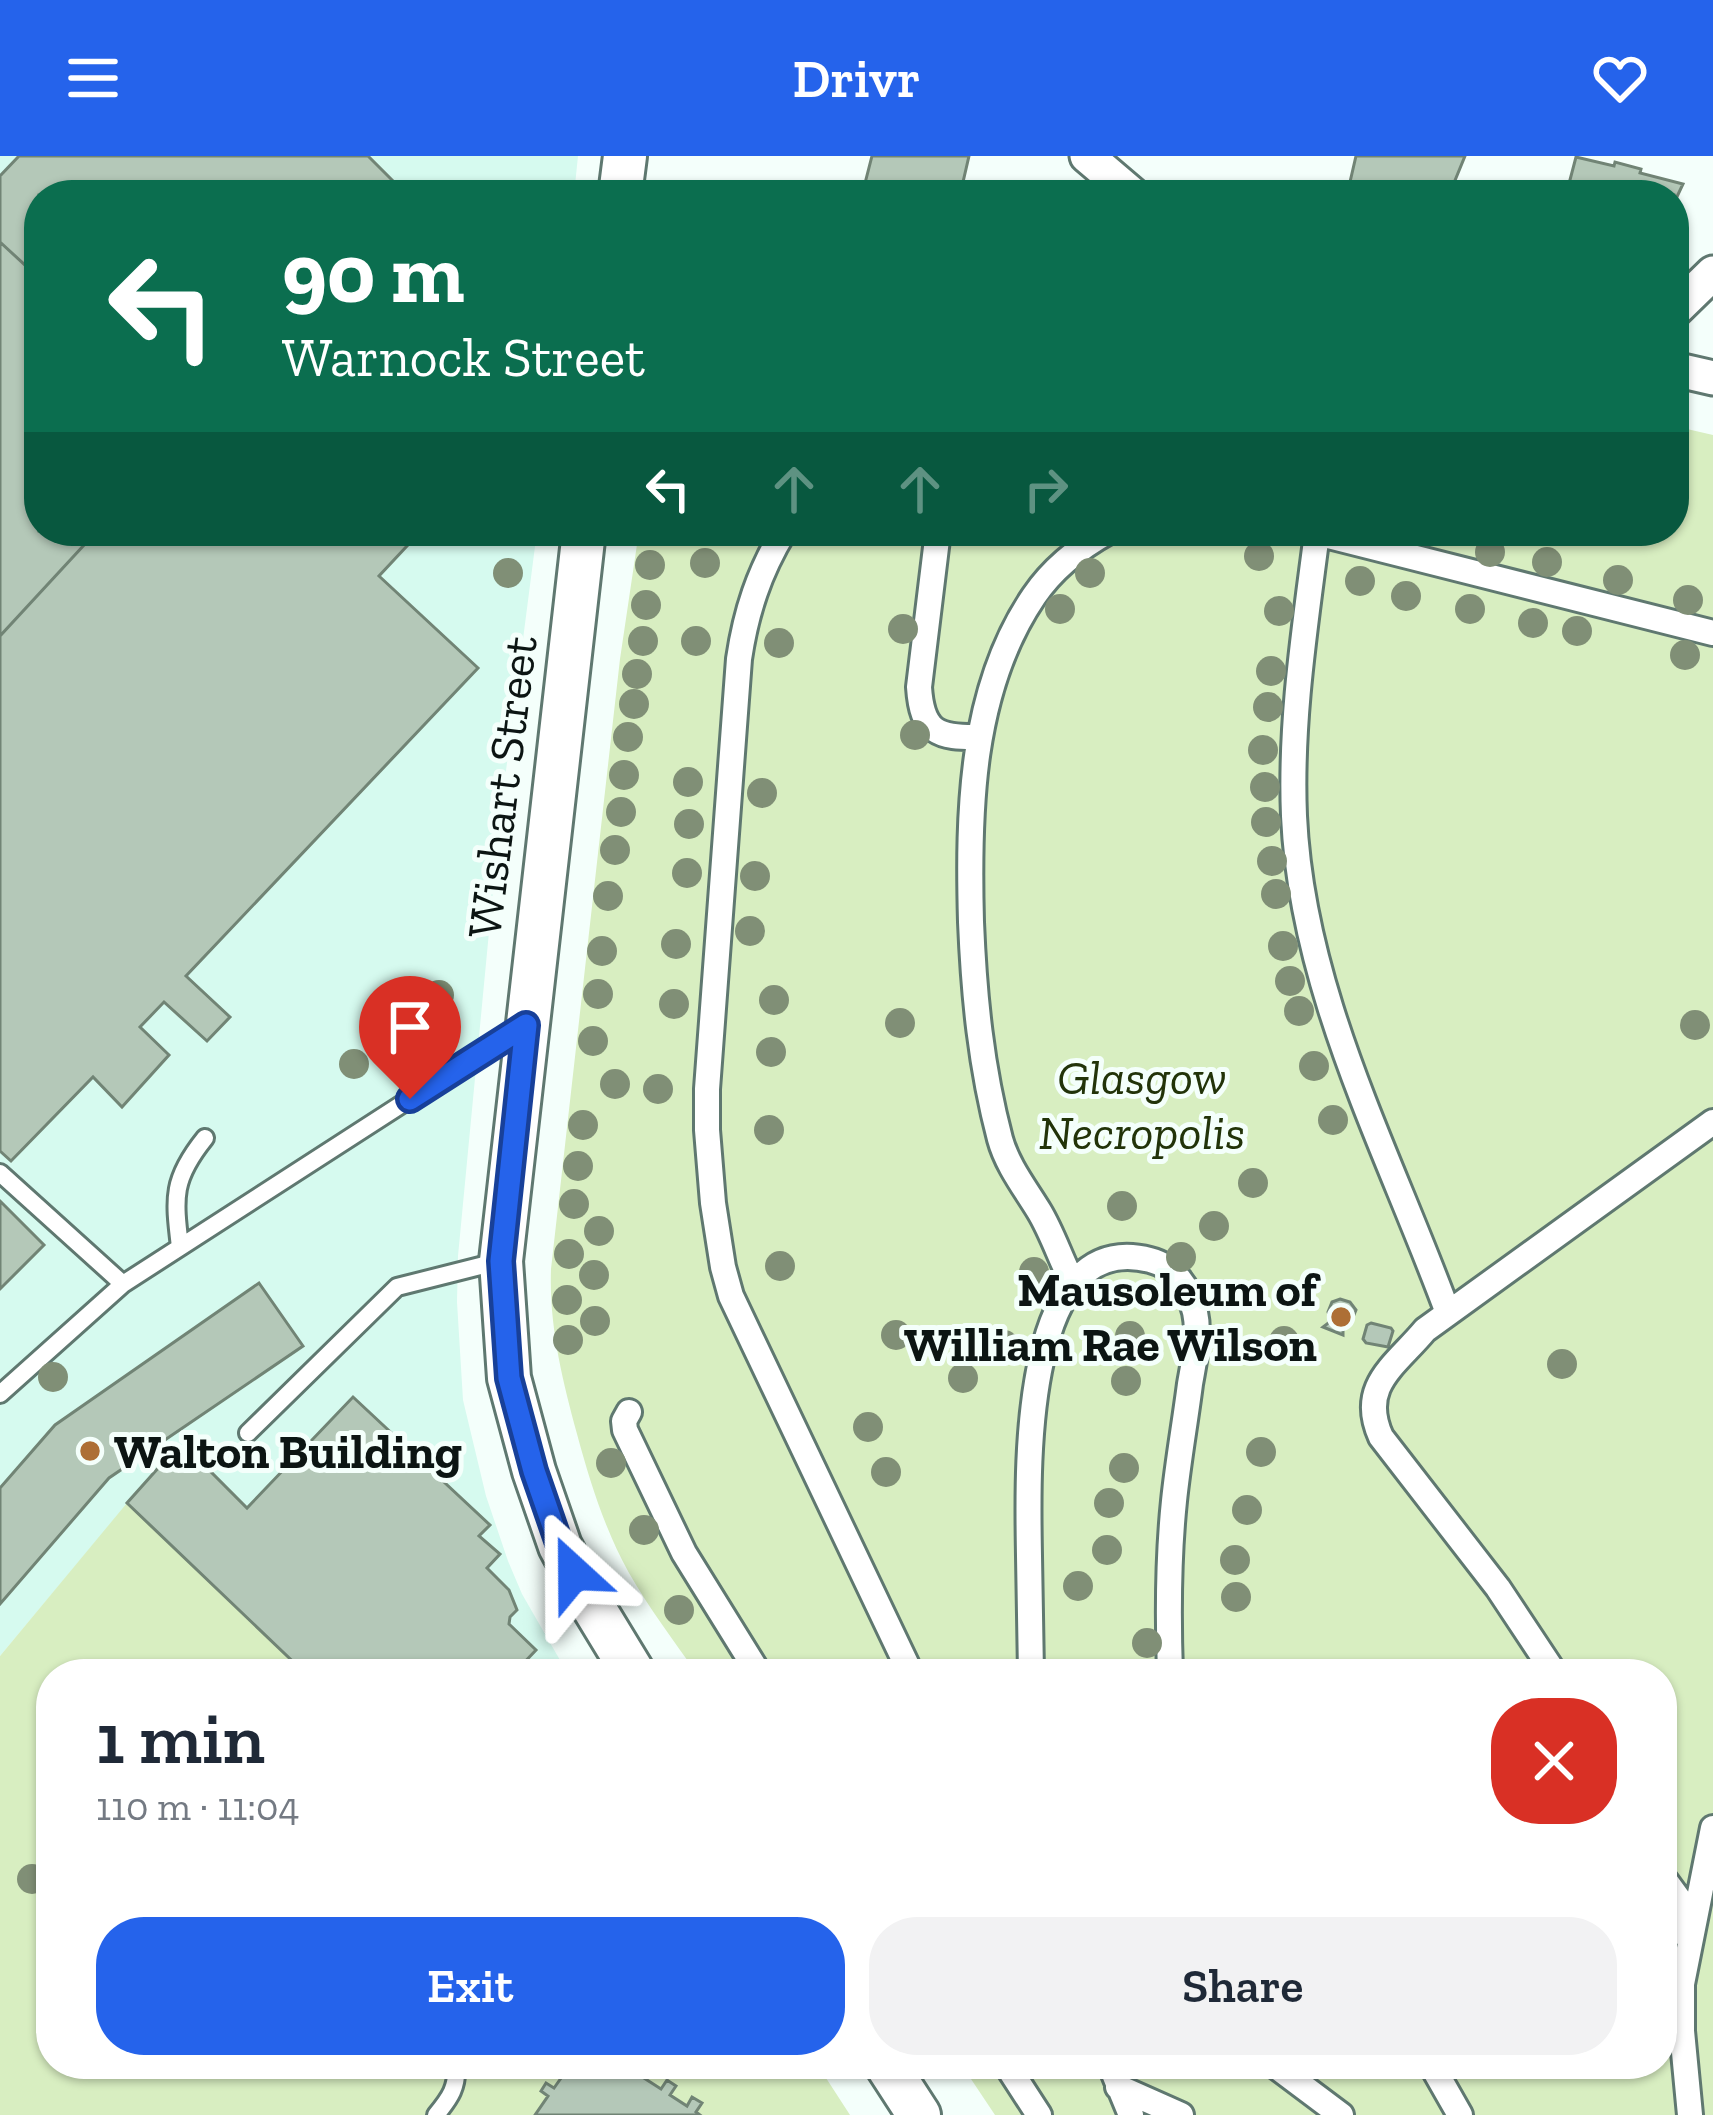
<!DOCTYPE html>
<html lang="en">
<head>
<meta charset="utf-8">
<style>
  :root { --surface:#fff; --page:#f2f2f3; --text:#1f2937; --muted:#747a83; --accent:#2563eb }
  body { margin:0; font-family:"Zilla Slab",serif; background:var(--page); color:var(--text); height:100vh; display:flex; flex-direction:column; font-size:45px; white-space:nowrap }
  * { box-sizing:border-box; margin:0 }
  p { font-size:39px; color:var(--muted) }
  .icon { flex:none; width:66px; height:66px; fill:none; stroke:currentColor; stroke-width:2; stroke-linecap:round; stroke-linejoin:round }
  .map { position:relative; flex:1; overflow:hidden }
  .drawer { position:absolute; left:36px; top:1503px; width:1641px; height:420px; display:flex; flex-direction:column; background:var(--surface); border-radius:48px; box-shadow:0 3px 9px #0004 }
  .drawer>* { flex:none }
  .banner { position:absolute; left:24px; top:24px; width:1665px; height:366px; border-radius:48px; box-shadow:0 3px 9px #0004; background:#0b6e4f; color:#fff; overflow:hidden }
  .pin { position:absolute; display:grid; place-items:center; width:102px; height:102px; color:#fff; margin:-123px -51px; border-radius:50% 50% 50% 0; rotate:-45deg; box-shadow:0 0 12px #0007 }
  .pin .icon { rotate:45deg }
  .me { position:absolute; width:132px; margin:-66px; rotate:336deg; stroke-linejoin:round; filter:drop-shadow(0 0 9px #0008) }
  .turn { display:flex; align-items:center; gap:42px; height:252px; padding:0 60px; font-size:54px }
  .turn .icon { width:156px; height:156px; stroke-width:2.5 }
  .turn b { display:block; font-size:84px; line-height:102px }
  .lanes { display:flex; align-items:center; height:114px; padding:0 60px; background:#0003; justify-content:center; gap:60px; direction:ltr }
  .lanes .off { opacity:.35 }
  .round { display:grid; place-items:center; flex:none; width:126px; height:126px; border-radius:48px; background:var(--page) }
  .overview { display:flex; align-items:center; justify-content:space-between; height:204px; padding:0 60px }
  h1 { font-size:72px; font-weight:600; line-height:90px }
  .primary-button { display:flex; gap:24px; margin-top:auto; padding:24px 60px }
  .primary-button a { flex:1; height:138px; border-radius:48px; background:var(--accent); color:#fff; font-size:48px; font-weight:600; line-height:138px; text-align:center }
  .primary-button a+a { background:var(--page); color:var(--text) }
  header { display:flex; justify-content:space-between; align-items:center; height:156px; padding:0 60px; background:var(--accent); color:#fff; font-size:54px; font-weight:600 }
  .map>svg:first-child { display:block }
  .built { fill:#d6faef }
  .green { fill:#d8eec1 }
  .building { fill:#b4c8b8; stroke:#718475; stroke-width:3 }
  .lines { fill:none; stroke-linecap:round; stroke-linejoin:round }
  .service-casing { stroke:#5f7870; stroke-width:22 }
  .pedestrian-casing { stroke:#5f7870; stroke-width:30 }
  .minor-casing { stroke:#5f7870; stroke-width:39 }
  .tertiary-casing { stroke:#5f7870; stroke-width:48 }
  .service { stroke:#fff; stroke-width:16 }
  .pedestrian { stroke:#fff; stroke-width:24 }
  .minor { stroke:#fff; stroke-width:33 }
  .tertiary { stroke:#fff; stroke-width:42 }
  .tree { fill:#808f76 }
  .route-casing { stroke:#184099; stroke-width:30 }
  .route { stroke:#2563eb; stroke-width:21 }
  .poi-dot { fill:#ad6f35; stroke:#f4fffb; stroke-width:4.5 }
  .labels { text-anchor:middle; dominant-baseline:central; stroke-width:10; stroke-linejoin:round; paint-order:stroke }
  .street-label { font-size:48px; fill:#0c1513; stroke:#f4fffb }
  .park-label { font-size:48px; font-style:italic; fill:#223309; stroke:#f4fffb }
  .poi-label { font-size:48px; font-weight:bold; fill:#0c1513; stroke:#f4fffb; text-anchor:end }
</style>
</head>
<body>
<header><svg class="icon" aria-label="menu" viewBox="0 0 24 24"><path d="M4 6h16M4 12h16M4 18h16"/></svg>Drivr<svg class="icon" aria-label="heart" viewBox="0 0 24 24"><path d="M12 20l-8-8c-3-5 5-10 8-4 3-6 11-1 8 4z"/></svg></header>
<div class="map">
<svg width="1713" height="1959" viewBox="0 0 1713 1959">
  <rect width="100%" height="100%" fill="#f4fffb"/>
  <path class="built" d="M0,0H578L574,39H39V375H537L500,661L458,1100L457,1146L463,1244L486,1340L508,1405L522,1438L568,1518H306L127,1348L0,1500Z"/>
  <path class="green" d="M1674,270L1713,279V1959H995L961,1908H1662V1518H697C674,1485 649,1452 629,1417C605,1374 590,1326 577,1278C562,1222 549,1170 551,1113L620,503L639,375H1674Z
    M127,1347L306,1518H51V1908H817L850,1959H0V1500Z"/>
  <path class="building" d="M19,0H368L407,39H39V122L0,86V20Z
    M872,0H969L960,39H862Z
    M1356,0H1465L1449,39H1347Z
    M1576,1L1614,10L1615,6L1641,13L1640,17L1683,28L1674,47V39H1566Z
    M0,86L39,122V375H97L0,480Z
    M97,375H421L379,420L478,512L186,820L230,861L207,885L164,846L140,871L169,899L122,951L93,921L11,1005L0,995V480Z
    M0,1045L44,1089L0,1133Z
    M259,1127L303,1190L109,1322L0,1448V1332L55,1269Z
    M1340,1143L1350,1146L1356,1154L1351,1166L1343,1170V1179L1323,1171L1331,1165L1328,1156L1332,1146Z
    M1371,1167L1391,1172L1393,1175L1388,1191L1366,1187L1363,1183L1367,1169Z
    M353,1241L490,1369L479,1380L500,1398L487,1412L509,1434L517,1454L510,1461L509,1468L536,1494L519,1512L525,1518H306L127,1347L177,1291L195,1308L198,1303L247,1352Z
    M555,1908H623L635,1916L640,1908H643L650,1913L644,1922L661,1933L667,1924L676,1930L670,1939L687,1950L692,1941L702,1947L696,1956L700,1959H535L548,1940L541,1935L546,1927L554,1932L566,1915Z"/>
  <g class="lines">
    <defs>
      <path id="service" d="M0,1017L123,1128
        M180,1091C174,1041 172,1023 205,982
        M0,1238L123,1128L523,870
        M248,1277L397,1131L500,1105
        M436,1959C450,1942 458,1931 456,1908"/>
      <path id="pedestrian" d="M784,375C759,416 746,456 739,503L707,933V974L713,1047L723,1111L731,1140L911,1518
        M938,375L919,531C922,577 938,582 980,581
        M1305,375L1317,377C1305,471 1290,565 1294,660C1302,836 1388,994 1448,1157
        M1317,377L1713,477
        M1074,1129C1061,1105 1053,1078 1039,1055C1025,1032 1007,1009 1000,983C981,911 974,840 971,766C968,657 970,534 1034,440C1053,412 1080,391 1109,375
        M629,1256L624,1265L625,1274L684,1397L759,1518
        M1031,1518C1030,1479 1030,1439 1029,1400C1028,1327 1018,1070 1150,1104C1174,1110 1189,1132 1195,1156C1200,1179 1194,1205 1190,1228C1185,1267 1178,1306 1174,1345C1168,1403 1168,1461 1170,1518
        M1555,1518L1498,1432L1381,1281C1358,1230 1395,1210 1425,1174L1713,966
        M1662,1720L1694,1764L1662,1783
        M1006,1908L1039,1959
        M1110,1908L1131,1959
        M1273,1908L1341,1959
        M1431,1908L1460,1959
        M1118,1931L1181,1959
        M1690,1959L1682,1875V1828L1713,1672"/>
      <path id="minor" d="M1087,0L1133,39
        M1674,155L1713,117
        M1674,213L1713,222"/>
      <path id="tertiary" d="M620,39L625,0
        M584,375L501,1105L509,1222L534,1315L560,1390L589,1444L634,1518
        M886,1908L919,1959"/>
    </defs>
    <use href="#service" class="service-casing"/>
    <use href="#pedestrian" class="pedestrian-casing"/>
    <use href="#minor" class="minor-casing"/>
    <use href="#tertiary" class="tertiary-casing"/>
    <use href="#service" class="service"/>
    <use href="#pedestrian" class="pedestrian"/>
    <use href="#minor" class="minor"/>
    <use href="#tertiary" class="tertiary"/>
  </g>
  <g class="tree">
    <circle cx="1490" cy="396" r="15"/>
    <circle cx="1259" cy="400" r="15"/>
    <circle cx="1547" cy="406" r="15"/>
    <circle cx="705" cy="407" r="15"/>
    <circle cx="650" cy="409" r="15"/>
    <circle cx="508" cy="417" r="15"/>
    <circle cx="1090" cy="417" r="15"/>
    <circle cx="1618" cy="424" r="15"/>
    <circle cx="1360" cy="425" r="15"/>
    <circle cx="1406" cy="440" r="15"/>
    <circle cx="1688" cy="444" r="15"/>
    <circle cx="646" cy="449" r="15"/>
    <circle cx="1060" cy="453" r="15"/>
    <circle cx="1470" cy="453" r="15"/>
    <circle cx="1279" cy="455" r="15"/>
    <circle cx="1533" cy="467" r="15"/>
    <circle cx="903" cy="473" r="15"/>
    <circle cx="1577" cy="475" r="15"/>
    <circle cx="643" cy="485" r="15"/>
    <circle cx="696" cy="485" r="15"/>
    <circle cx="779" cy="487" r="15"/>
    <circle cx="1685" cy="499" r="15"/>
    <circle cx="1271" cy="515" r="15"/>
    <circle cx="637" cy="518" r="15"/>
    <circle cx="634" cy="548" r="15"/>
    <circle cx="1268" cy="551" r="15"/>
    <circle cx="915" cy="579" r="15"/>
    <circle cx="628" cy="581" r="15"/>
    <circle cx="1263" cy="594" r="15"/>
    <circle cx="624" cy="619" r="15"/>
    <circle cx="688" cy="626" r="15"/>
    <circle cx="1265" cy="631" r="15"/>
    <circle cx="762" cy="637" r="15"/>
    <circle cx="621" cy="656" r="15"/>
    <circle cx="1266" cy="666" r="15"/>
    <circle cx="689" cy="668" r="15"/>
    <circle cx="615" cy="694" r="15"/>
    <circle cx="1272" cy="705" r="15"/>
    <circle cx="687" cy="717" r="15"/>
    <circle cx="755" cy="720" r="15"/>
    <circle cx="1276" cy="738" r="15"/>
    <circle cx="608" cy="740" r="15"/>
    <circle cx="750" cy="775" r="15"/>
    <circle cx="676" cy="788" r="15"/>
    <circle cx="1283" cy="790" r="15"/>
    <circle cx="602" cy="795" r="15"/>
    <circle cx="1290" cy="825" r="15"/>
    <circle cx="598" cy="838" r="15"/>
    <circle cx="439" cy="839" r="15"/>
    <circle cx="774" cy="844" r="15"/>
    <circle cx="674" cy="848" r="15"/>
    <circle cx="1299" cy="855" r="15"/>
    <circle cx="900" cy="867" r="15"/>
    <circle cx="1695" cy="869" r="15"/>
    <circle cx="401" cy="878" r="15"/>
    <circle cx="593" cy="885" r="15"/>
    <circle cx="771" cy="896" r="15"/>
    <circle cx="354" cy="908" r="15"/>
    <circle cx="1314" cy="910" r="15"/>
    <circle cx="615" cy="928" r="15"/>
    <circle cx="658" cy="933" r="15"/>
    <circle cx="1333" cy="964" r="15"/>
    <circle cx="583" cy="969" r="15"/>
    <circle cx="769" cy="974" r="15"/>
    <circle cx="578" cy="1010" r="15"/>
    <circle cx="1253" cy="1027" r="15"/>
    <circle cx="574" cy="1048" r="15"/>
    <circle cx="1122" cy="1050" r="15"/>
    <circle cx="1214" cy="1070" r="15"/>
    <circle cx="599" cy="1075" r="15"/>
    <circle cx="569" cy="1098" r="15"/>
    <circle cx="1181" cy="1101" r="15"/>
    <circle cx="780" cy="1110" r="15"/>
    <circle cx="1034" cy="1116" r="15"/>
    <circle cx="594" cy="1119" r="15"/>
    <circle cx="567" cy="1144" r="15"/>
    <circle cx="595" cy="1165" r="15"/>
    <circle cx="896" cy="1179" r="15"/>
    <circle cx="1130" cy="1180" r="15"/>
    <circle cx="568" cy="1184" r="15"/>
    <circle cx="1284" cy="1185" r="15"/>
    <circle cx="1004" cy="1189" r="15"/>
    <circle cx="1562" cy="1208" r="15"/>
    <circle cx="53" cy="1221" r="15"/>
    <circle cx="963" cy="1222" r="15"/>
    <circle cx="1126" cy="1225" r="15"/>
    <circle cx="868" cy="1271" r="15"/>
    <circle cx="1261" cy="1296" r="15"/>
    <circle cx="611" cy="1307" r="15"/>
    <circle cx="1124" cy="1312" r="15"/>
    <circle cx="886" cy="1316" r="15"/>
    <circle cx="1109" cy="1347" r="15"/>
    <circle cx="1247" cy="1354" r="15"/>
    <circle cx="644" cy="1374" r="15"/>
    <circle cx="1107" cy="1394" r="15"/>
    <circle cx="1235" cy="1404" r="15"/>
    <circle cx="1078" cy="1430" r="15"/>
    <circle cx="1236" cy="1441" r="15"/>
    <circle cx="679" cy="1454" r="15"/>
    <circle cx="1147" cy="1487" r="15"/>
    <circle cx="32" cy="1723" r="15"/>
  </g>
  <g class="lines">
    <defs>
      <path id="route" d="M410,943L526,869L501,1105L509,1222L534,1315L560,1390L574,1417"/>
    </defs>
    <use href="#route" class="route-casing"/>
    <use href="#route" class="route"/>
  </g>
  <g class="poi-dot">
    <circle cx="1341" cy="1161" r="12"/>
    <circle cx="90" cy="1295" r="12"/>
  </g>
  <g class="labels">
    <g class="street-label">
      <text transform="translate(502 631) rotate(-83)">Wishart Street</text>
    </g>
    <g class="park-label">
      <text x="1142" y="921">Glasgow<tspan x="1142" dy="55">Necropolis</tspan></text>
    </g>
    <g class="poi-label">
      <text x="1317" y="1133">Mausoleum of<tspan x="1317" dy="55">William Rae Wilson</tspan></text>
      <text x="114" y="1295" text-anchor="start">Walton Building</text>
    </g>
  </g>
</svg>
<div class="pin" style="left:410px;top:943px;background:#d93025"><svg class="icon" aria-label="arrive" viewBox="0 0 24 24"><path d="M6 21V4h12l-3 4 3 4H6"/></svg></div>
<svg class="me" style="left:574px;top:1417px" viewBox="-20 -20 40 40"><path d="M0-17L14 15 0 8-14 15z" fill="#2563eb" stroke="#fff" stroke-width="4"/></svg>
<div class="banner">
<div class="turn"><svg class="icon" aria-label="left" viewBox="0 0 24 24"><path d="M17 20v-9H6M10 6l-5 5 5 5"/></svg><div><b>90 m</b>Warnock Street</div></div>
<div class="lanes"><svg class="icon" aria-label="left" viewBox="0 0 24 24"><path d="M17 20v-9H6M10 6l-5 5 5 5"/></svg><svg class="icon off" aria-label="ahead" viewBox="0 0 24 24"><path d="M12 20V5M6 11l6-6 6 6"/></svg><svg class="icon off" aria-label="ahead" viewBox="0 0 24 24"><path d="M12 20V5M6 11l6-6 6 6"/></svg><svg class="icon off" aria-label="right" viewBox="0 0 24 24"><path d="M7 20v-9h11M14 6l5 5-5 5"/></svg></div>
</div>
<section class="drawer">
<div class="overview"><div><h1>1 min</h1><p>110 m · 11:04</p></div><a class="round" style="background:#d93025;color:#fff"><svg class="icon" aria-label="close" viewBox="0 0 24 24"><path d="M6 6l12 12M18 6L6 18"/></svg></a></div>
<div class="primary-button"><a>Exit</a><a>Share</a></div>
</section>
</div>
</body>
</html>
